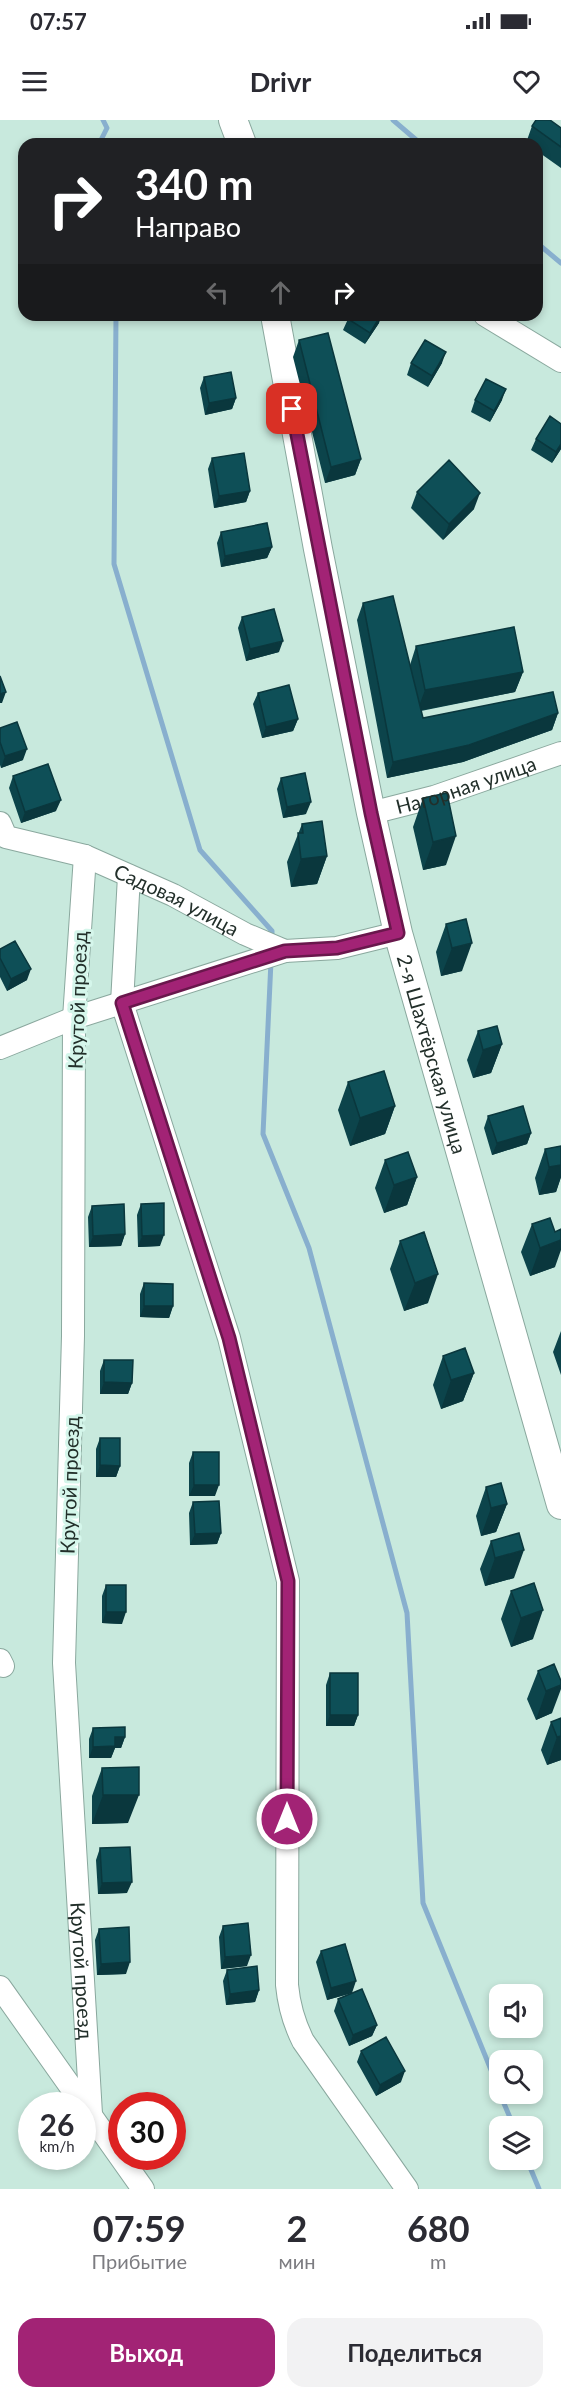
<!DOCTYPE html>
<html lang="ru">
<head>
<meta charset="utf-8">
<style>
  :root { --surface:#fff; --page:#f2f2f3; --text:#2b2b33; --muted:#7c7c81; --accent:#a22375 }
  body { margin:0; font-family:Lato,sans-serif; background:var(--page); color:var(--text); height:100vh; display:flex; flex-direction:column; font-size:22px; white-space:nowrap }
  * { box-sizing:border-box; margin:0 }
  p { font-size:20px; color:var(--muted) }
  .icon { flex:none; width:33px; height:33px; fill:none; stroke:currentColor; stroke-width:2; stroke-linecap:round; stroke-linejoin:round }
  .map { position:relative; height:2069px; overflow:hidden }
  .side { display:flex; flex-direction:column; background:var(--surface); flex:1 }
  .side>* { flex:none }
  .guide { position:absolute; left:18px; top:18px; width:525px; height:183px; border-radius:18px; box-shadow:0 3px 9px #0003; background:#202124; color:#fff; overflow:hidden }
  .buttons { position:absolute; left:489px; top:1864px; display:grid; gap:12px }
  .buttons a { display:grid; place-items:center; width:54px; height:54px; border-radius:12px; background:var(--surface); box-shadow:0 3px 9px #0003; font-size:30px }
  .speed { position:absolute; left:18px; top:1972px; display:flex; gap:12px; font-size:30px; font-weight:700; text-align:center }
  .speed>* { display:grid; place-content:center; width:78px; height:78px; border-radius:50%; background:var(--surface); box-shadow:0 3px 9px #0003; line-height:1 }
  .speed small { font-size:15px; font-weight:400 }
  .speed .limit { border:9px solid #d22; background:#fff; color:#111 }
  .pin { position:absolute; display:grid; place-items:center; width:51px; height:51px; color:#fff; margin:-26px; border-radius:12px; box-shadow:0 3px 9px #0006 }
  .me { position:absolute; width:66px; margin:-33px; rotate:0deg; stroke-linejoin:round; filter:drop-shadow(0 0 4px #0008) }
  .turn { display:flex; align-items:center; gap:21px; height:126px; padding:0 18px; font-size:27px }
  .turn .icon { width:78px; height:78px; stroke-width:2.5 }
  .turn b { display:block; font-size:42px; line-height:51px }
  .lanes { display:flex; align-items:center; height:57px; padding:0 18px; background:#0003; justify-content:center; gap:30px; direction:ltr }
  .lanes .off { opacity:.35 }
  .eta { display:flex; justify-content:space-evenly; align-items:center; height:102px; text-align:center }
  .eta b { font-size:36px; font-weight:700; line-height:42px }
  .cta { display:flex; gap:12px; margin-top:auto; padding:12px 18px }
  .cta a { flex:1; height:69px; border-radius:18px; background:var(--accent); color:#fff; font-size:24px; font-weight:700; line-height:69px; text-align:center }
  .cta a+a { background:var(--page); color:var(--text) }
  .status { display:flex; justify-content:space-between; align-items:center; height:42px; padding:0 30px; background:var(--surface); direction:ltr }
  .status svg { height:16px; fill:currentColor }
  header { display:flex; justify-content:space-between; align-items:center; height:78px; padding:0 18px; background:var(--surface); font-size:27px; font-weight:700 }
  .map>svg:first-child { display:block }
  .lines { fill:none; stroke-linecap:round; stroke-linejoin:round }
  .stream { stroke:#88afce; stroke-width:5 }
  .minor-casing { stroke:#8aa89e; stroke-width:24 }
  .major-casing { stroke:#8aa89e; stroke-width:30 }
  .minor { stroke:#fff; stroke-width:22 }
  .major { stroke:#fff; stroke-width:28 }
  .wall { fill:#0c444b }
  .shaded-wall { fill:#0a373d }
  .building { fill:#0e4f57; stroke:#0a373d; stroke-width:1.5 }
  .route-casing { stroke:#69174c; stroke-width:15 }
  .route { stroke:#a22375; stroke-width:10 }
  .labels { text-anchor:middle; dominant-baseline:central; stroke-width:6; stroke-linejoin:round; paint-order:stroke }
  .street-label { font-size:20px; fill:#222f2a; stroke:#d5f6eb }
</style>
</head>
<body>
<div class="status"><b>07:57</b><svg viewBox="0 0 49 12"><path d="M0 12V9h3v3zM5 12V6h3v6zM10 12V3h3v9zM15 12V0h3v12zM26 1h20v11H26zM47 4h2v5h-2z"/></svg></div>
<header><svg class="icon" aria-label="menu" viewBox="0 0 24 24"><path d="M4 6h16M4 12h16M4 18h16"/></svg>Drivr<svg class="icon" aria-label="heart" viewBox="0 0 24 24"><path d="M12 20l-8-8c-3-5 5-10 8-4 3-6 11-1 8 4z"/></svg></header>
<div class="map">
<svg width="561" height="2069" viewBox="0 0 561 2069">
  <rect width="100%" height="100%" fill="#c8e9dd"/>
  <g class="lines">
    <path class="stream" d="M393,0L421,24
      M99,24L107,8L103,0
      M537,123L561,143
      M116,195L114,444L200,730L272,811V819
      M271,841L263,1014L309,1128L407,1493L423,1783L500,1972
      M500,1974L514,2007
      M527,2040L539,2069"/>
    <defs>
      <g id="minor">
        <path d="M485,195L561,241"/>
        <path id="s1" d="M371,693L434,677L561,633"/>
        <path id="s2" d="M0,703L6,717L85,736L173,775L245,814L285,831L337,828L398,813"/>
        <path id="s3" d="M85,736L74,898L73,1216L64,1543L91,1994"/>
        <path d="M129,756L122,883L229,1218L288,1461L287,1865C289,1886 294,1903 303,1921L407,2069"/>
        <path d="M0,928L74,898L285,831"/>
        <path d="M0,1540L3,1546"/>
        <path d="M0,1867L143,2069"/>
      </g>
      <g id="major">
        <path d="M233,0L242,24"/>
        <path id="s4" d="M275,195L318,429L371,693L398,813L561,1385"/>
      </g>
    </defs>
    <use href="#minor" class="minor-casing"/>
    <use href="#major" class="major-casing"/>
    <use href="#minor" class="minor"/>
    <use href="#major" class="major"/>
  </g>
  <path class="wall" d="M532,6L561,8V48L537,31V24H527L526,23Z
    M348,199L379,203L365,224L343,210Z
    M299,220L361,339L355,355L325,363L293,237Z
    M411,243H442L428,267L407,255Z
    M204,257L236,278L232,289L205,295L200,268Z
    M475,280H502L490,302L471,292Z
    M536,319L561,329L552,343L531,330Z
    M212,338L250,371L246,382L214,388L208,349Z
    M417,372L474,389L443,420L411,388Z
    M221,412L272,427L267,438L221,447L217,423Z
    M363,483L410,545L416,526L523,552L515,572L421,591L423,598L558,593L552,610L463,642L387,658L357,500Z
    M242,497L279,532L246,541L238,508Z
    M258,573L298,599L293,611L262,618L253,584Z
    M0,608L23,640L1,648L0,645Z
    M13,656L56,691L21,703L9,668Z
    M281,658L306,694L283,698L277,669Z
    M423,678L446,745L423,750L413,707Z
    M302,704L327,736L317,764L291,767L287,742Z
    M446,804L462,851L441,856L436,832Z
    M0,829L27,860L7,871L0,857Z
    M478,911L502,924L491,953L473,958L467,940Z
    M348,962L395,986L385,1014L350,1026L338,990Z
    M488,996L531,1013L527,1024L492,1035L484,1008Z
    M561,1026V1057L556,1072L539,1075L535,1058L545,1029Z
    M385,1040L417,1057L407,1085L384,1093L375,1068Z
    M141,1084L160,1126L138,1127L137,1095Z
    M92,1086L125,1114L121,1126L89,1127L88,1097Z
    M532,1104L555,1147L530,1156L521,1132Z
    M400,1121L428,1183L404,1191L390,1149Z
    M144,1163L173,1186L169,1198L140,1197V1174Z
    M561,1211V1255L553,1232Z
    M443,1236L474,1253L463,1281L441,1289L433,1265Z
    M104,1240L132,1263L128,1274H100V1251Z
    M100,1318L120,1346L116,1357H96V1329Z
    M193,1332L215,1376H189V1343Z
    M486,1367L507,1384L496,1412L481,1416L476,1396Z
    M193,1382L221,1413L217,1424L190,1425L189,1393Z
    M491,1421L514,1458L485,1466L480,1449Z
    M106,1465L122,1504L102,1503V1476Z
    M511,1471L533,1519L511,1527L501,1499Z
    M554,1544L552,1593L536,1600L527,1579L538,1551Z
    M330,1553L358,1595L354,1606H326V1565Z
    M561,1598V1640L547,1645L541,1630L551,1602Z
    M93,1608L125,1617L121,1628H115L111,1638H89V1619Z
    M102,1648L128,1703L92,1704V1676Z
    M100,1728L127,1773L98,1774L96,1740Z
    M223,1806L247,1846L221,1849L219,1817Z
    M99,1809L126,1854L97,1855L95,1820Z
    M321,1831L352,1873L327,1880L316,1842Z
    M227,1850L259,1870L255,1882L226,1885L223,1861Z
    M338,1879L377,1905L372,1916L349,1926L334,1891Z
    M361,1931L401,1962L376,1976L357,1942Z"/>
  <path class="shaded-wall" d="M381,195H382L379,203L365,224L370,213Z
    M446,232L442,243L428,267L432,256Z
    M506,269L502,280L490,302L494,291Z
    M236,278L232,289L205,295L209,283Z
    M561,324V329L552,343L556,332Z
    M361,339L355,355L325,363L331,347Z
    M250,371L246,382L214,388L219,376Z
    M480,373L474,389L443,420L449,404Z
    M272,427L267,438L221,447L225,436Z
    M283,521L279,532L246,541L250,529Z
    M523,552L515,572L417,591L425,570Z
    M6,572L2,583H0V574Z
    M558,593L552,610L463,642L387,658L393,642Z
    M298,599L293,611L262,618L266,607Z
    M27,629L23,640L1,648L5,636Z
    M61,680L56,691L21,703L25,692Z
    M311,682L306,694L283,698L287,687Z
    M456,716L446,745L423,750L433,722Z
    M327,736L317,764L291,767L301,739Z
    M472,823L462,851L441,856L452,828Z
    M31,849L27,860L7,871L11,859Z
    M502,924L491,953L473,958L483,930Z
    M395,986L385,1014L350,1026L360,998Z
    M531,1013L527,1024L492,1035L497,1023Z
    M561,1045V1057L556,1072L539,1075L549,1047Z
    M417,1057L407,1085L384,1093L394,1065Z
    M125,1114L121,1126L89,1127L93,1116Z
    M164,1115L160,1126L138,1127L142,1116Z
    M561,1120V1130L555,1147L530,1156L540,1128Z
    M438,1154L428,1183L404,1191L415,1163Z
    M144,1186H173L169,1198L140,1197Z
    M474,1253L463,1281L441,1289L451,1260Z
    M104,1262L132,1263L128,1274H100Z
    M100,1345L120,1346L116,1357H96Z
    M194,1365H219L215,1376H189Z
    M507,1384L496,1412L481,1416L491,1388Z
    M221,1413L217,1424L190,1425L195,1414Z
    M524,1430L514,1458L485,1466L495,1438Z
    M543,1490L533,1519L511,1527L521,1498Z
    M106,1492H126L122,1504L102,1503Z
    M561,1565V1569L552,1593L536,1600L546,1571Z
    M330,1595H358L354,1606H326Z
    M561,1616V1640L547,1645L557,1617Z
    M115,1617H125L121,1628H115L111,1638H89L93,1627Z
    M103,1675H139L128,1703L92,1704Z
    M132,1762L127,1773L98,1774L102,1763Z
    M251,1835L247,1846L221,1849L225,1837Z
    M130,1842L126,1854L97,1855L101,1844Z
    M356,1861L352,1873L327,1880L331,1868Z
    M259,1870L255,1882L226,1885L230,1874Z
    M377,1905L372,1916L349,1926L353,1915Z
    M405,1951L401,1962L376,1976L380,1965Z"/>
  <path class="building" d="M536,0H550L561,8V27L532,6Z
    M350,195H381L370,213L348,199Z
    M328,213L361,339L331,347L299,220Z
    M425,220L446,232L432,256L411,243Z
    M231,252L236,278L209,283L204,257Z
    M486,259L506,269L494,291L475,280Z
    M550,296L561,304V324L556,332L536,319Z
    M244,333L250,371L219,376L212,338Z
    M449,340L480,373L449,404L417,372Z
    M267,403L272,427L225,436L221,412Z
    M393,476L423,598L553,572L558,593L469,625L393,642L363,483Z
    M274,489L283,521L250,529L242,497Z
    M514,507L523,552L425,570L416,526Z
    M0,556L6,572L0,574Z
    M289,565L298,599L266,607L258,573Z
    M17,602L27,629L5,636L0,622V608Z
    M48,644L61,680L25,692L13,656Z
    M305,653L311,682L287,687L281,658Z
    M447,673L456,716L433,722L423,678Z
    M322,701L327,736L301,739L298,713H303L302,704Z
    M466,799L472,823L452,828L446,804Z
    M15,821L31,849L11,859L0,838V829Z
    M497,906L502,924L483,930L478,911Z
    M384,951L395,986L360,998L348,962Z
    M523,986L531,1013L497,1023L488,996Z
    M561,1026V1045L549,1047L545,1029Z
    M408,1032L417,1057L394,1065L385,1040Z
    M164,1083V1115L142,1116L141,1084Z
    M124,1084L125,1114L93,1116L92,1086Z
    M550,1098L555,1112L561,1109V1120L540,1128L532,1104Z
    M424,1112L438,1154L415,1163L400,1121Z
    M144,1163L173,1164V1186H144Z
    M465,1228L474,1253L451,1260L443,1236Z
    M104,1240H133L132,1263L104,1262Z
    M100,1318H120V1346L100,1345Z
    M193,1332H219V1365H194Z
    M501,1363L507,1384L491,1388L486,1367Z
    M219,1381L221,1413L195,1414L193,1382Z
    M519,1413L524,1430L495,1438L491,1421Z
    M534,1463L543,1490L521,1498L511,1471Z
    M106,1465H126V1492H106Z
    M554,1544L561,1561V1565L546,1571L538,1551Z
    M330,1553H358V1595H330Z
    M561,1598V1616L557,1617L551,1602Z
    M125,1607V1617H115V1626L93,1627V1608Z
    M139,1647V1675H103L102,1648Z
    M130,1727L132,1762L102,1763L100,1728Z
    M248,1803L251,1835L225,1837L223,1806Z
    M129,1807L130,1842L101,1844L99,1809Z
    M345,1824L356,1861L331,1868L321,1831Z
    M257,1846L259,1870L230,1874L227,1850Z
    M362,1869L377,1905L353,1915L338,1879Z
    M386,1917L405,1951L380,1965L361,1931Z"/>
  <g class="lines">
    <defs>
      <path id="route" d="M287,1699L288,1461L229,1218L122,883L285,831L337,828L398,813L371,693L292,289"/>
    </defs>
    <use href="#route" class="route-casing"/>
    <use href="#route" class="route"/>
  </g>
  <g class="labels">
    <g class="street-label">
      <text stroke="none"><textPath href="#s1" startOffset="99">Нагорная улица</textPath></text>
      <text stroke="none"><textPath href="#s2" startOffset="198">Садовая улица</textPath></text>
      <text transform="translate(77 880) rotate(-88)">Крутой проезд</text>
      <text stroke="none"><textPath href="#s4" startOffset="756">2-я Шахтёрская улица</textPath></text>
      <text transform="translate(69 1365) rotate(-88)">Крутой проезд</text>
      <text stroke="none"><textPath href="#s3" startOffset="1116">Крутой проезд</textPath></text>
    </g>
  </g>
</svg>
<div class="buttons">
<a><svg class="icon" aria-label="sound" viewBox="0 0 24 24"><path d="M4 9h4l5-4v14l-5-4H4zM17 9q2 3 0 6"/></svg></a>
<a><svg class="icon" aria-label="search" viewBox="0 0 24 24"><circle cx="10" cy="10" r="6"/><path d="M15 15l6 6"/></svg></a>
<a><svg class="icon" aria-label="layers" viewBox="0 0 24 24"><path d="M12 4l9 5-9 5-9-5zM3 14l9 5 9-5"/></svg></a>
</div>
<div class="speed"><div>26<small>km/h</small></div><div class="limit">30</div></div>
<div class="pin" style="left:292px;top:289px;background:#d93025"><svg class="icon" aria-label="arrive" viewBox="0 0 24 24"><path d="M6 21V4h12l-3 4 3 4H6"/></svg></div>
<svg class="me" style="left:287px;top:1699px" viewBox="-20 -20 40 40"><circle r="17" fill="#a22375" stroke="#fff" stroke-width="3"/><path d="M0-11L8 9 0 5-8 9z" fill="#fff"/></svg>
<div class="guide">
<div class="turn"><svg class="icon" aria-label="right" viewBox="0 0 24 24"><path d="M7 20v-9h11M14 6l5 5-5 5"/></svg><div><b>340 m</b>Направо</div></div>
<div class="lanes"><svg class="icon off" aria-label="left" viewBox="0 0 24 24"><path d="M17 20v-9H6M10 6l-5 5 5 5"/></svg><svg class="icon off" aria-label="ahead" viewBox="0 0 24 24"><path d="M12 20V5M6 11l6-6 6 6"/></svg><svg class="icon" aria-label="right" viewBox="0 0 24 24"><path d="M7 20v-9h11M14 6l5 5-5 5"/></svg></div>
</div>
</div>
<section class="side">
<div class="eta">
<div><b>07:59</b><p>Прибытие</p></div>
<div><b>2</b><p>мин</p></div>
<div><b>680</b><p>m</p></div>
</div>
<div class="cta"><a>Выход</a><a>Поделиться</a></div>
</section>
</body>
</html>
